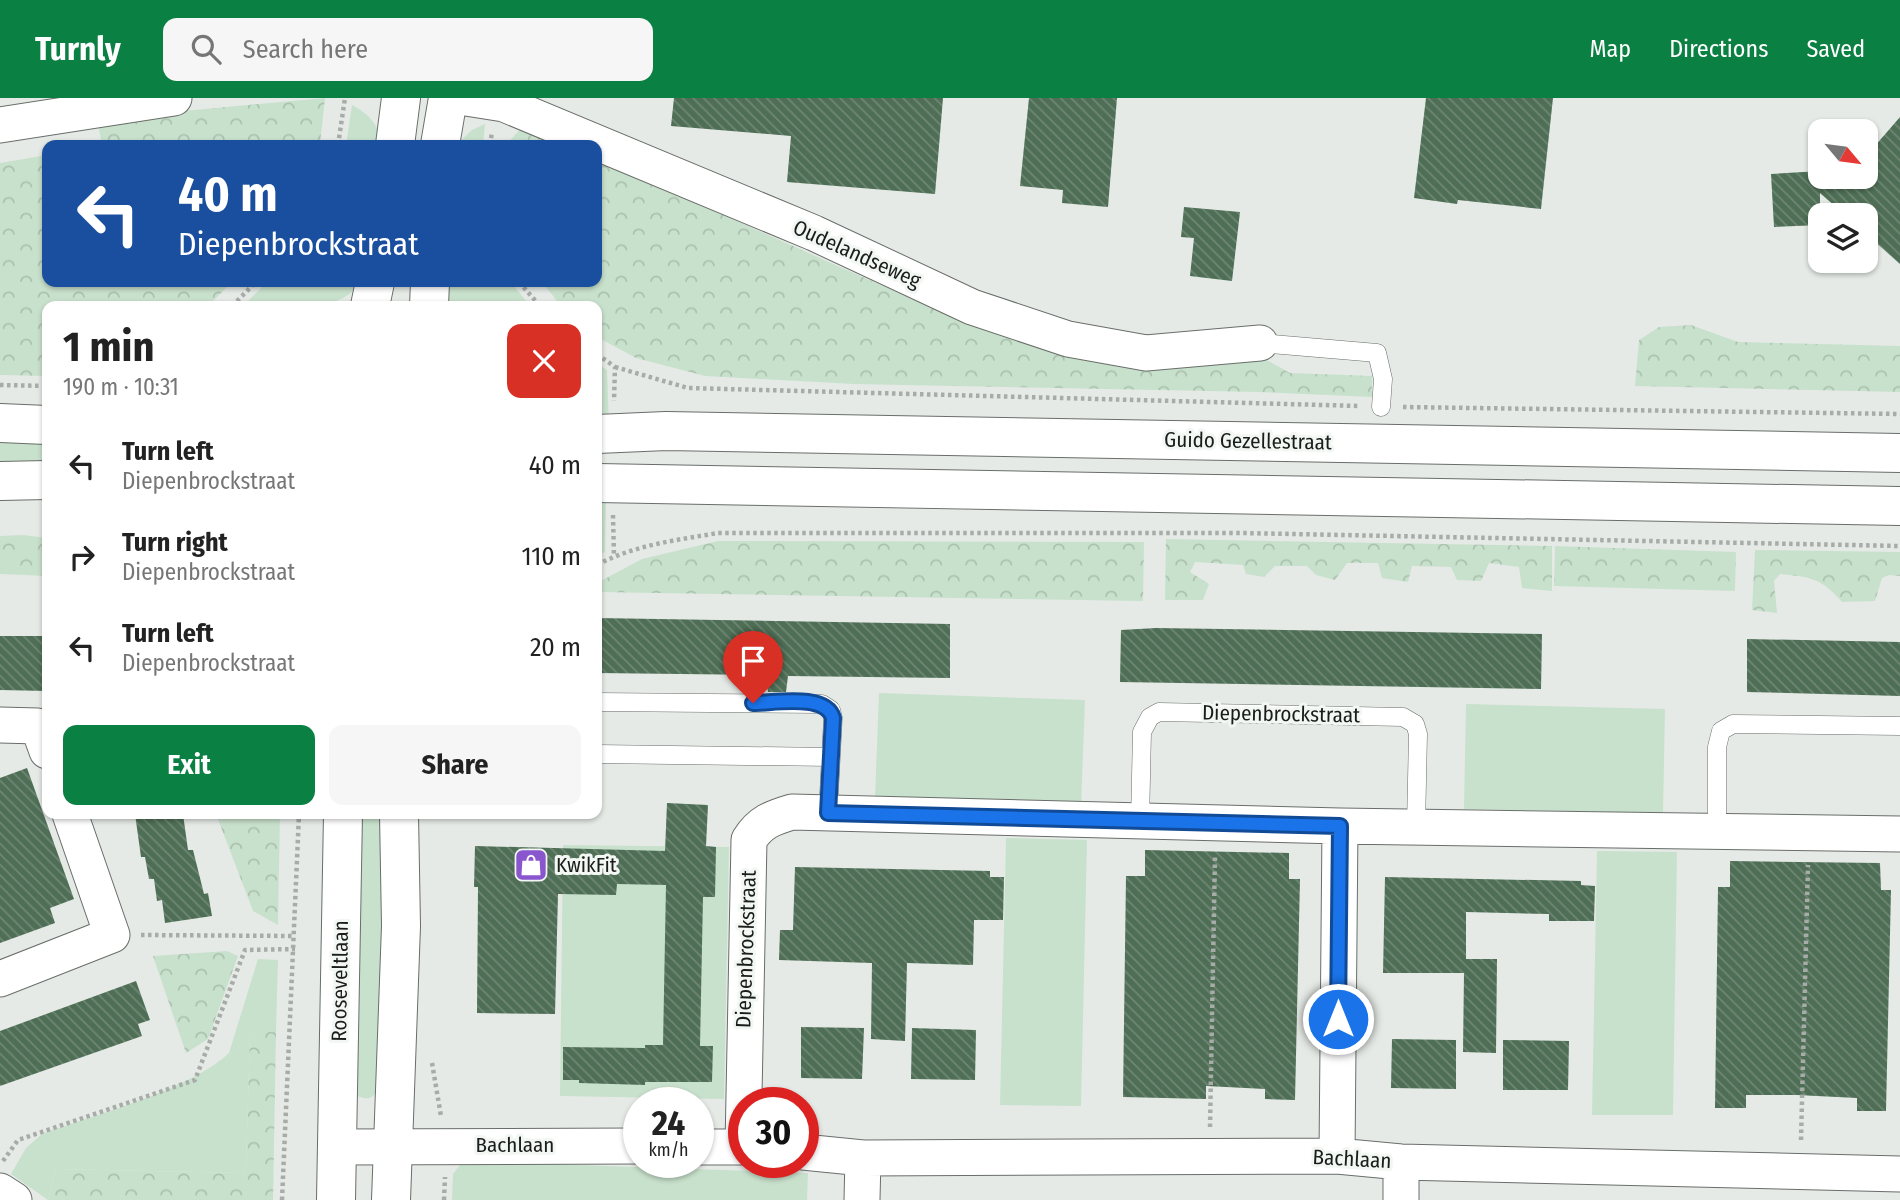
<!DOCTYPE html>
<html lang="en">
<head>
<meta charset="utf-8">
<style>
  :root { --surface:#fff; --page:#f6f6f6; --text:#222; --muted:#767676; --accent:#0b8043 }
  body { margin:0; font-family:"Fira Sans Condensed",sans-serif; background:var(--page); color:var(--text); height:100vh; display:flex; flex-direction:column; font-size:26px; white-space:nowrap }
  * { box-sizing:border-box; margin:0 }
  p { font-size:23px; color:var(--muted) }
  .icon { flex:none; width:38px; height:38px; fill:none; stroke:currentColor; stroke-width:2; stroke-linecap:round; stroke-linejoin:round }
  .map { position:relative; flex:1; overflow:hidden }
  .sheet { position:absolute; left:42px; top:203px; width:560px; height:518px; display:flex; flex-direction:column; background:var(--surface); border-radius:14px; box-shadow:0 2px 5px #0004 }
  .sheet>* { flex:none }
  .banner { position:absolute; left:42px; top:42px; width:560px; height:147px; border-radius:14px; box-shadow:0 2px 5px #0004; background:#1a4fa0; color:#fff; overflow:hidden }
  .needle { width:46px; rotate:119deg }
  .buttons { position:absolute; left:1808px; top:21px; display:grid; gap:14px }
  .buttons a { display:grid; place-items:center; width:70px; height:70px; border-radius:14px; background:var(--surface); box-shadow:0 2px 5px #0004; font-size:35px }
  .speed { position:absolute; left:623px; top:989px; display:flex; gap:14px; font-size:35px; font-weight:700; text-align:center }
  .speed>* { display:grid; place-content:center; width:91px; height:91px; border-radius:50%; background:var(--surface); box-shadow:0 2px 5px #0004; line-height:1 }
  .speed small { font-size:18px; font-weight:400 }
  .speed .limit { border:10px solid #d22; background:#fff; color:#111 }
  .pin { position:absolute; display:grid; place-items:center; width:60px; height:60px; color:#fff; margin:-72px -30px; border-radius:50% 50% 50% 0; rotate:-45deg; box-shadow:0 0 7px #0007 }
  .pin .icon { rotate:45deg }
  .me { position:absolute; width:77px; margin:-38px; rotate:0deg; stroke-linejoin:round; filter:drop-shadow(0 0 5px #0008) }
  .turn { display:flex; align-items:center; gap:24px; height:147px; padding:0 21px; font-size:32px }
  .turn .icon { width:91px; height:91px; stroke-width:2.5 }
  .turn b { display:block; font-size:49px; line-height:60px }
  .round { display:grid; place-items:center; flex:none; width:74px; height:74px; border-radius:14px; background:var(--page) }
  .headline { display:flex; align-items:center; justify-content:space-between; height:119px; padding:0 21px }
  h1 { font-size:42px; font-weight:700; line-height:52px }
  .cta { display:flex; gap:14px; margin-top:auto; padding:14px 21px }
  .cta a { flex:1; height:80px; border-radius:14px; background:var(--accent); color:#fff; font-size:28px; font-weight:700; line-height:80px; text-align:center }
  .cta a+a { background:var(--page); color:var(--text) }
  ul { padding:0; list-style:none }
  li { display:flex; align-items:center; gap:21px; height:91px; padding:0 21px }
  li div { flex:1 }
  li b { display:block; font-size:26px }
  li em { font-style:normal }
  header { display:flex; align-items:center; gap:42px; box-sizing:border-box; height:98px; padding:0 35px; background:var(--accent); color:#fff }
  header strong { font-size:33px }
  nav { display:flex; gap:38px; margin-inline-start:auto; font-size:24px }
  .search { width:490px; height:63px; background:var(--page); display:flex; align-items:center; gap:18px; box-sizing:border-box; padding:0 24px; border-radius:14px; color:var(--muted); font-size:26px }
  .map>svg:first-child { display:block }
  .green { fill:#c8e1cc }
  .forest { fill:url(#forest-crowns) }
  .building { fill:url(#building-back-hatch) }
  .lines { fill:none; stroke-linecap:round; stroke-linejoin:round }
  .lane-casing { stroke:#696e6a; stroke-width:19 }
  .street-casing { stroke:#696e6a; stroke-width:37 }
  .secondary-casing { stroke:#696e6a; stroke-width:40 }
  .path { stroke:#a8aca9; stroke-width:4.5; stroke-dasharray:3.5 3.5; stroke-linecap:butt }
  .lane { stroke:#fff; stroke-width:18 }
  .street { stroke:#fff; stroke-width:35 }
  .secondary { stroke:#fff; stroke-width:38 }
  .route-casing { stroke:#114b97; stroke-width:18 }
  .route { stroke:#1a73e8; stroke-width:12 }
  .labels { text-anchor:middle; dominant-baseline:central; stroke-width:6; stroke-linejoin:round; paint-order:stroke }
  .street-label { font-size:21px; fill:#1b1d1c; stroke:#f2f7f3 }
  .poi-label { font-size:21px; fill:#1b1d1c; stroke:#f2f7f3; text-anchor:start }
</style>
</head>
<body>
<header>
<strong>Turnly</strong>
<div class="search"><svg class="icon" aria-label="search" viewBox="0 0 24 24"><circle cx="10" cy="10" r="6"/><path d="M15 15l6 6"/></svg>Search here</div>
<nav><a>Map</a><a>Directions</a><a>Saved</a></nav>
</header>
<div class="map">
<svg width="1900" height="1102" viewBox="0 0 1900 1102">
  <defs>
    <pattern id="forest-crowns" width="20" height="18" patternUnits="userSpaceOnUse" patternTransform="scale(1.75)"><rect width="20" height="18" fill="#c8e1cc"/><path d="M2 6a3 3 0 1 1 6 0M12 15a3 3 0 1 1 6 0" fill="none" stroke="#abc1af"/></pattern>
    <pattern id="building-back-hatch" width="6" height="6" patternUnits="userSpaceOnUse" patternTransform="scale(1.75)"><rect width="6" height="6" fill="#4e6f55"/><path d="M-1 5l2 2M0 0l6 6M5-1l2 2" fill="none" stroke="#6f8674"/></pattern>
  </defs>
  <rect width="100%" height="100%" fill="#e5eae6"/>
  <path class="green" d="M352,7C370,17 379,26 381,47H346Z
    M485,26L483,47H456L472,32Z
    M267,184H361C337,219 280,208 243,208Z
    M439,184H511L530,208H451Z
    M597,265L607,272L609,328L597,327Z
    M0,342H47V368H0Z
    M597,397H606L605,454L597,458Z
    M879,595L1085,602L1081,708L875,700Z
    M1466,606L1665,611L1663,715L1464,711Z
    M359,716H388L390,795L380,866L379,990C373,1001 367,1003 356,997Z
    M1006,740L1087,742L1081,1008L1000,1007Z
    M563,747L729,749L724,1001L560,998Z
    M1597,753L1677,754L1673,1017H1592Z
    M258,861L278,862L276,934H250L246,1069L243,1075L56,1071L48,1102L11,1076L26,1050L42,1036C94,1017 190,992 229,955Z
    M463,1063L808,1075L807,1102H452L453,1076Z"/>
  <path class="forest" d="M325,0L320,47H102L97,21Z
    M522,29L565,47H506Z
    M47,57V184H232L208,208H47V278L0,277V65Z
    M597,61L946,216L1051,251L1148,271L1265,261L1290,275L1372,278V299L1258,294L853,286L705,278L636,260L597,239V208H561L542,184H597Z
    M1691,227L1738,244L1900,248V294L1635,288L1639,242L1659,229Z
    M23,437L47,440V478L0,476V438Z
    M1166,441L1552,448V493L1522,490L1519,469L1489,465L1481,483L1457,482L1451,469L1412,468L1408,484L1382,480L1378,465H1347L1335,482L1316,477L1307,468H1275L1264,479L1246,476L1243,467L1195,464L1190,474L1209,486L1203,502H1165Z
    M718,443L1144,444L1143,503L597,494V485L642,461Z
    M1555,448L1736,454L1735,493L1554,488Z
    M1755,452L1900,454V478L1889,477L1882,480L1875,503L1842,504C1821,480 1811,479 1780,476L1774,483L1777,515L1752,512Z
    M216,716H280L278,827L253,813Z
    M227,853L238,858L208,941L186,955L153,858Z
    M250,934H276L273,1102H48L56,1071L243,1075L246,1069Z"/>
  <path class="building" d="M674,0H943L935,96L787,84L791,38L671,28Z
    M1029,0H1117L1108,109L1062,105L1063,92L1020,88Z
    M1426,0H1553L1541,111L1458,102L1457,106L1414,100Z
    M1900,19V166L1873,142L1876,139L1866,129V117H1845L1820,95V127L1774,129L1771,76L1820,73V79H1866V50L1874,49Z
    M1184,109L1240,114L1232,183L1190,178L1194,140L1181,139Z
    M597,520L950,526V580L788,578L786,594H768L766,577L597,575Z
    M1156,530L1542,536L1541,591L1120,584L1121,532Z
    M0,538H43V543H47V593L0,592Z
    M1747,541L1900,544V598L1747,594Z
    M27,670L74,801L50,810L55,825L0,845V680Z
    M667,705L708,707L706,748L716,749L715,799H703L700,948H713L712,984H645V987L579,985V982H563V949L645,950V947H663L666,787L617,786L616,797L558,796L555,916L477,915L478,789H474L475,748L665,753Z
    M135,716H183L188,752H193L204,796L208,795L212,818L165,825L162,802L157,803L154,781H149L145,759H141Z
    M1145,752L1289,755V781H1300L1295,1002L1265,1001V991L1206,988V1001L1123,999L1126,778H1145Z
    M1730,763L1880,765L1881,792H1891L1886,1013H1857V1000L1797,997H1746V1010H1715L1718,789H1730Z
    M795,769L990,773V779H1004L1003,822H974L973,867L907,865L905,943L871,941L872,865L779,862L780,832H793Z
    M1385,779L1581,783V787L1595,788L1594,823H1549V816L1466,814V861H1497L1496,955L1463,954L1464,875H1383Z
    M136,883L150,922L138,926L142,938L0,988V933Z
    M801,929L864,930L862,981L801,980Z
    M912,930L976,932L975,982L911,981Z
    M1392,941L1456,942V991L1391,990Z
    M1503,942L1569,943L1568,992H1503Z"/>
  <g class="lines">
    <defs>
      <path id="lane" d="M1260,245L1377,255L1383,281L1381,309
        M597,604L822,606L831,612L833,620L828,715
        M597,656L831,659
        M1140,724L1142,634L1150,619L1159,614L1403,619L1415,626L1418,636L1416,729
        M1717,733V649L1721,633L1733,626L1900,628"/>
      <path id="street" d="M466,0L504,6L814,135L972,209L1068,241L1146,255L1260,245
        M0,27L174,0
        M0,627L38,628L47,653
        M0,881L112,837L70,716
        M337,1049L639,1048
        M698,1049H744
        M743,1049L749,742C760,724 772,720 792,714L1340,728L1900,736
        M803,1054L863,1060L1337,1058L1401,1064L1900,1076
        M1337,1058L1340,728
        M0,1093L14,1102
        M862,1102L863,1060
        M1401,1102V1064"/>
      <path id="secondary" d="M395,47L401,0
        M440,47L448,0
        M370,208L375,184
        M429,208L430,184
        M0,325L47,327
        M597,336L666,333L1900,355
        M0,383L47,382
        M597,385L1900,408
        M336,1102L343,716
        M391,1102L401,828L399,716"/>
    </defs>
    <use href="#lane" class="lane-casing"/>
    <use href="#street" class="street-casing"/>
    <use href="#secondary" class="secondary-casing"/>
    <path class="path" d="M338,47L345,0
      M490,47L492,34
      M519,184L540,208
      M232,208L256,184
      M597,256L615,269L614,303
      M615,269L688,290L1360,308
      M0,287L47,288
      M1403,309L1900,316
      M613,417L614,458
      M597,467C634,447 677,442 718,435H1241L1900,448
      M141,837L295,838
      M432,965L441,1018
      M1210,1029L1215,758
      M1801,1042L1808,767
      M3,1063L18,1042L195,982L245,852L295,851
      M282,1102L299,716
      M444,1102L445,1079"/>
    <use href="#lane" class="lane"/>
    <use href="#street" class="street"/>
    <use href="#secondary" class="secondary"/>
  </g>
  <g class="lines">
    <defs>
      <path id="route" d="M753,605C774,605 826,595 833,620L828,715L1340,728L1338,921"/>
    </defs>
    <use href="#route" class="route-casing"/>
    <use href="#route" class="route"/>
  </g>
  <defs>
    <symbol id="shop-square" viewBox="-11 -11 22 22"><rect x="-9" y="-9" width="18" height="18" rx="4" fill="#8956ce" stroke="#f2f7f3"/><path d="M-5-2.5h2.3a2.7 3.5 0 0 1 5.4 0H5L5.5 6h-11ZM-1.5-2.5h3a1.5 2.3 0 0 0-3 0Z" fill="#fff"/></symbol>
  </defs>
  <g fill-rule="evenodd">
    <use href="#shop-square" x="512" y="748" width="38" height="38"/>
  </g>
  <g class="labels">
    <g class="street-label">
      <text transform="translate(857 156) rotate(24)">Oudelandseweg</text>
      <text transform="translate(1248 343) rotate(1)">Guido Gezellestraat</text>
      <text transform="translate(1281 616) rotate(1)">Diepenbrockstraat</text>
      <text transform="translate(746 851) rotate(-88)">Diepenbrockstraat</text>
      <text transform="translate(340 883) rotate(-89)">Rooseveltlaan</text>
      <text x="515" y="1047">Bachlaan</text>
      <text transform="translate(1352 1061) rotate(3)">Bachlaan</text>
    </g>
    <g class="poi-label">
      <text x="556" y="767">KwikFit</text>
    </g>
  </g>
</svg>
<div class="buttons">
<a><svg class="needle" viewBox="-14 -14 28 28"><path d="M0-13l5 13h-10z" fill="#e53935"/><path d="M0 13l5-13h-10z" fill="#767676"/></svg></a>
<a><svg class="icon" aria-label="layers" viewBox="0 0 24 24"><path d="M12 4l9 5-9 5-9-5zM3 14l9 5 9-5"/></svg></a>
</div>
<div class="speed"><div>24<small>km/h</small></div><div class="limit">30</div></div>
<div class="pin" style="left:753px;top:605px;background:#d93025"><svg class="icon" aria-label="arrive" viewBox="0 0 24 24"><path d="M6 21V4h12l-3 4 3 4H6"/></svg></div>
<svg class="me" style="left:1338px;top:921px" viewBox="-20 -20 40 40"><circle r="17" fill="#1a73e8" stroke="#fff" stroke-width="3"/><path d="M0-11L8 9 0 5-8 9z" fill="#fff"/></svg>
<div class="banner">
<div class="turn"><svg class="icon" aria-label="left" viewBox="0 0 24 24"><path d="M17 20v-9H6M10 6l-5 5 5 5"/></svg><div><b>40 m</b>Diepenbrockstraat</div></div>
</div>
<section class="sheet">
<div class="headline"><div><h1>1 min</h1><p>190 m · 10:31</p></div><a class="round" style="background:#d93025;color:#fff"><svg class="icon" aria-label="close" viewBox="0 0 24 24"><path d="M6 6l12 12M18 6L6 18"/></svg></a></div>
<ul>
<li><svg class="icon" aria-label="left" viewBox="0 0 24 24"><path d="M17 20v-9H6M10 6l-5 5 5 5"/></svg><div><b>Turn left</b><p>Diepenbrockstraat</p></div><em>40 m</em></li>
<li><svg class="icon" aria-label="right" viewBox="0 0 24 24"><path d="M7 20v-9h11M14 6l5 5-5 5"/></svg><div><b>Turn right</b><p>Diepenbrockstraat</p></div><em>110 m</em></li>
<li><svg class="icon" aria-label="left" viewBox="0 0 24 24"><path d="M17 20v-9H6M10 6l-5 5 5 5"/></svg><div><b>Turn left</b><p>Diepenbrockstraat</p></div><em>20 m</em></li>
</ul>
<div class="cta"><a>Exit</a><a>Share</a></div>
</section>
</div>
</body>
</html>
